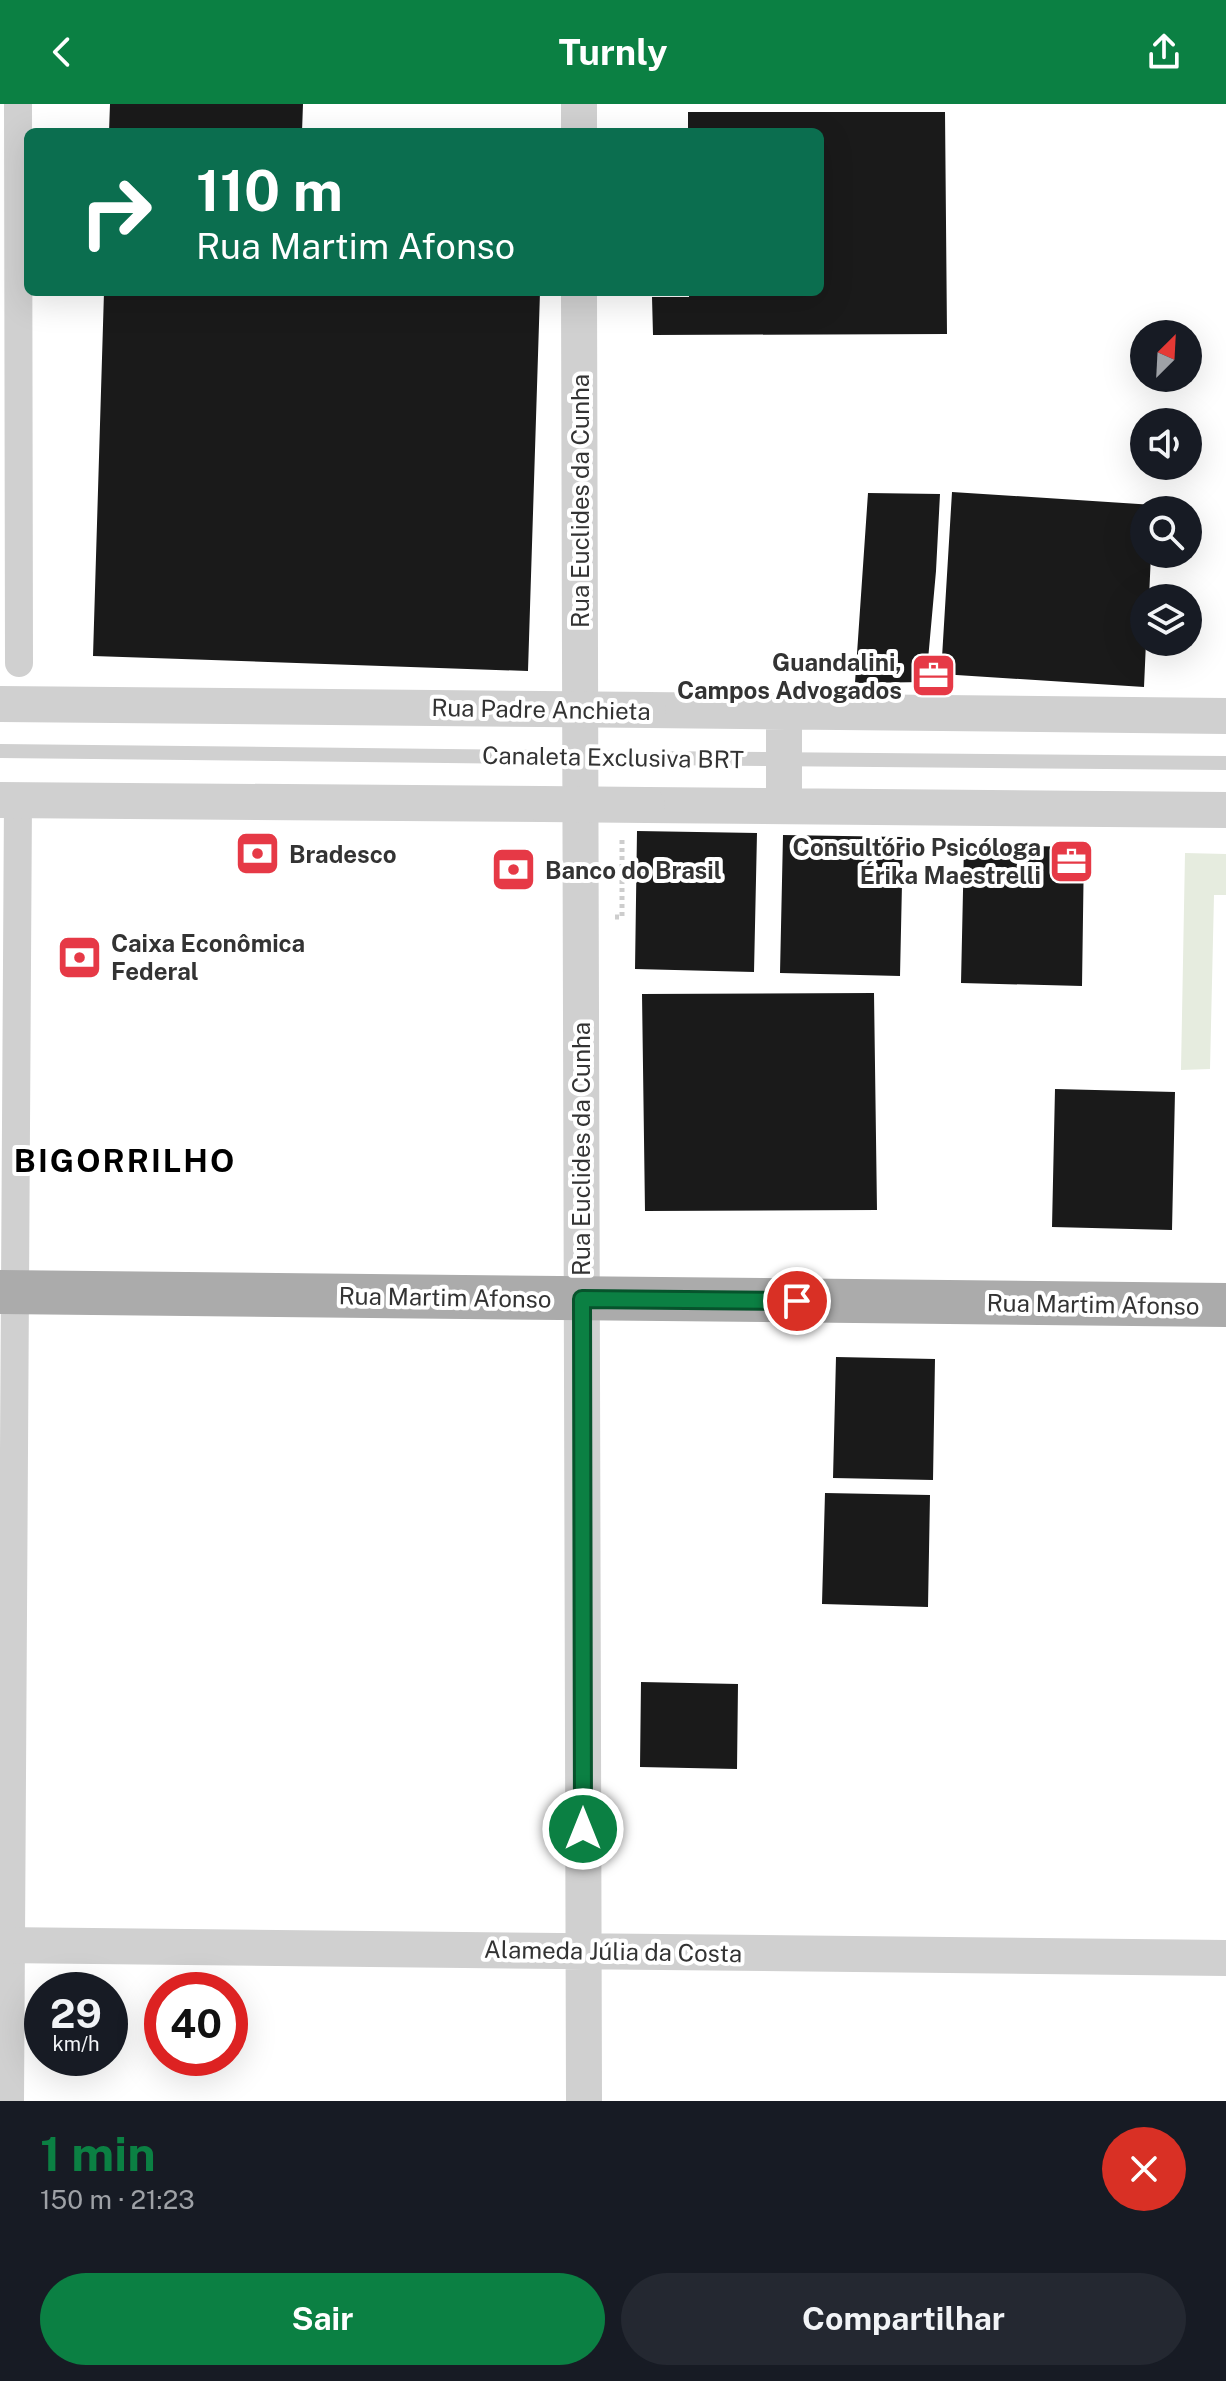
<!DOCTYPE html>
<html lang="pt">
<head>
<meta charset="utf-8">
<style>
  :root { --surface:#171b24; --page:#242831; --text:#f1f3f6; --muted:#9ea1a6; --accent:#0b8043 }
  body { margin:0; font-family:"Public Sans",sans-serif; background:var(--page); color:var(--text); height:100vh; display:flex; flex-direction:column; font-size:30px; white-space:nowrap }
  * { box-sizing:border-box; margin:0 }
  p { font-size:26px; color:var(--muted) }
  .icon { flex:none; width:44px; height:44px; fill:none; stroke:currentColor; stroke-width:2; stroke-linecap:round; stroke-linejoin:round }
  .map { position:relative; height:1997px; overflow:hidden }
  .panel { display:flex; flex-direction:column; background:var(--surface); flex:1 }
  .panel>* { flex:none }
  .guide { position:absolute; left:24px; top:24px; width:800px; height:168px; border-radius:12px; box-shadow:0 8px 32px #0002; background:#0b6e4f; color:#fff; overflow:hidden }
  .needle { width:52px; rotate:24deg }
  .tools { position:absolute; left:1130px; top:216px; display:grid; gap:16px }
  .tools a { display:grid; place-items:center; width:72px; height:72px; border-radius:50%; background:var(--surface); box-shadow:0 8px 32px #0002; font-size:40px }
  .speed { position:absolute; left:24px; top:1868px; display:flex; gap:16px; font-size:40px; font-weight:700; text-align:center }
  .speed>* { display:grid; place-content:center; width:104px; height:104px; border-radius:50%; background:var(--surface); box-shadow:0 8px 32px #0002; line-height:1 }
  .speed small { font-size:20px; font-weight:400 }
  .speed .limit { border:12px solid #d22; background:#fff; color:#111 }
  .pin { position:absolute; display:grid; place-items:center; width:68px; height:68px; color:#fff; margin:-34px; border:4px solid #fff; border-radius:50%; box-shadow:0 2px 8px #0007 }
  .me { position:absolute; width:88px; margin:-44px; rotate:0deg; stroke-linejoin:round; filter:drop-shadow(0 0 6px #0008) }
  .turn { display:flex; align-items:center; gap:28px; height:168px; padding:0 40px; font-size:36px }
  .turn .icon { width:104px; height:104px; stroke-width:2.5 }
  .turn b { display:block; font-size:56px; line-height:68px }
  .round { display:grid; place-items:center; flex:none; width:84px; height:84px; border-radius:42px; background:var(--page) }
  .head { display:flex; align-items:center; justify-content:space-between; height:136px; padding:0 40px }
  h1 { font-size:48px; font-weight:700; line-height:60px; color:var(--accent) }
  .primary-button { display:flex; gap:16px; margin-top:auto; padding:16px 40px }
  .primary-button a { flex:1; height:92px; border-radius:48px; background:var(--accent); color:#fff; font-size:32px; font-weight:700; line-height:92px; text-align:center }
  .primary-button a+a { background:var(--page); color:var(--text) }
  header { display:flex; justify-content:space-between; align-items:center; height:104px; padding:0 40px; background:var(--accent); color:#fff; font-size:36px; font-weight:700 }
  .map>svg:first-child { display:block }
  .green { fill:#e6ecdf }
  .building { fill:#1a1a1a }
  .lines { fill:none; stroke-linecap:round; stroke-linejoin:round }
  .path { stroke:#cdcdcd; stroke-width:5; stroke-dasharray:4 4; stroke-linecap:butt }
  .service { stroke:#d0d0d0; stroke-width:14 }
  .minor { stroke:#d0d0d0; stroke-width:28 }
  .tertiary { stroke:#d0d0d0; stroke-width:36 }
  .primary { stroke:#ababab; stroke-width:44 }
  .service-bridge { stroke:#d0d0d0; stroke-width:14 }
  .tertiary-bridge { stroke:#d0d0d0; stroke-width:36 }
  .route-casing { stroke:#07532c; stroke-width:20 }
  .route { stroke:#0b8043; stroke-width:14 }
  .labels { text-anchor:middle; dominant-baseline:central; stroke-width:8; stroke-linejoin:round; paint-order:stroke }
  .street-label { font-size:24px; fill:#333; stroke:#fff }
  .poi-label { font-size:24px; font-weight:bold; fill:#333; stroke:#fff; text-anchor:start }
  .district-label { font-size:32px; font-weight:bold; letter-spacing:2px; fill:#000; stroke:#fff }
</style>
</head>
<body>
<header><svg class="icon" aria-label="back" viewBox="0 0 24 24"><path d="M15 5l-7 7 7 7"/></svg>Turnly<svg class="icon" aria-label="share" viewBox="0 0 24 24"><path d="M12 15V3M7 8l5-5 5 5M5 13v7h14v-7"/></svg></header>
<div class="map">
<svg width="1226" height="1997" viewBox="0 0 1226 1997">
  <rect width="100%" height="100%" fill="#fff"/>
  <path class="green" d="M1185,749L1226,750V791H1214L1210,965L1181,966Z"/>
  <path class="building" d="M110,0H303L302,28H109Z
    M688,8H945L947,230L653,231L652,193H689V188H820V28H688Z
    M104,188H540L528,567L93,552Z
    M952,388L1154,401V406H1144V450H1151L1149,494H1144V538H1146L1144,583L941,570Z
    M868,389L940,390L936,467L926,578L855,579Z
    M637,727L757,729L754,868L635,865Z
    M783,731L903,733L900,872L780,869Z
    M964,741L1084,743L1082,882L961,879Z
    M874,889L877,1106L645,1107L642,890Z
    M1055,985L1175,988L1172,1126L1052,1123Z
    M836,1253L935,1255L933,1376L833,1374Z
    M825,1389L930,1391L928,1503L822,1500Z
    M641,1578L738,1580L737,1665L640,1663Z"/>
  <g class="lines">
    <path class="path" d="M615,813H622V734"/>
    <path class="service" d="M0,647L542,653
      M648,654L1226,659"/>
    <path class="minor" d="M18,0L19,559
      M10,1997L18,696"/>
    <path class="tertiary" d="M579,0V28
      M579,188L584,1997
      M0,600L542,605
      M648,606L1226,612
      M0,696L542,700
      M647,701L1226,706
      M784,702V607
      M0,1841L1226,1854"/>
    <path class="primary" d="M0,1188L1226,1201"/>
    <path class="service-bridge" d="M542,653L648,654"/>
    <path class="tertiary-bridge" d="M542,605L648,606
      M542,700L647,701"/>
  </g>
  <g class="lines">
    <defs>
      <path id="route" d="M583,1725L582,1195L797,1197"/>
    </defs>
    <use href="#route" class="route-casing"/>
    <use href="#route" class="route"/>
  </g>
  <defs>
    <symbol id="office-square" viewBox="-11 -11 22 22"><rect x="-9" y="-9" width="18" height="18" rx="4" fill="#e63946" stroke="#fff"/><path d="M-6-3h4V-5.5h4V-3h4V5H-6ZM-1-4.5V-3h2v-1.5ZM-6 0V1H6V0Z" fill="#fff"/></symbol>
    <symbol id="bank-square" viewBox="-11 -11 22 22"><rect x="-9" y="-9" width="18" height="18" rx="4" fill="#e63946" stroke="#fff"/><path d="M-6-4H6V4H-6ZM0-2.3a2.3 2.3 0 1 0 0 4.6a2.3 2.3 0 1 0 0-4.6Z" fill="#fff"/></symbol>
  </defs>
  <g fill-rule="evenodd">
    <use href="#office-square" x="908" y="546" width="51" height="51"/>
    <use href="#bank-square" x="232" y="724" width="51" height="51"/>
    <use href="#office-square" x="1046" y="732" width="51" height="51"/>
    <use href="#bank-square" x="488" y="740" width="51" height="51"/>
    <use href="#bank-square" x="54" y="828" width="51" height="51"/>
  </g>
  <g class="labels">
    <g class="street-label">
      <text transform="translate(580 397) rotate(-90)">Rua Euclides da Cunha</text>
      <text transform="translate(541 605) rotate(1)">Rua Padre Anchieta</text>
      <text transform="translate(613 653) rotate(1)">Canaleta Exclusiva BRT</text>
      <text transform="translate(581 1045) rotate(-90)">Rua Euclides da Cunha</text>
      <text transform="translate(445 1193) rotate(1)">Rua Martim Afonso</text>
      <text transform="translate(1093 1200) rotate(1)">Rua Martim Afonso</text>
      <text transform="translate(613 1847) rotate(1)">Alameda Júlia da Costa</text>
    </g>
    <g class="poi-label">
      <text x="902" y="558" text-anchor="end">Guandalini,<tspan x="902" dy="28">Campos Advogados</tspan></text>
      <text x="1041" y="743" text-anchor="end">Consultório Psicóloga<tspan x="1041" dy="28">Érika Maestrelli</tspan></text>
      <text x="289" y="750">Bradesco</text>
      <text x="545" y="766">Banco do Brasil</text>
      <text x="111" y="839">Caixa Econômica<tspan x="111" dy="28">Federal</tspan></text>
    </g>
    <g class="district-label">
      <text x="125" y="1056">BIGORRILHO</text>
    </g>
  </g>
</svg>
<div class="tools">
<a><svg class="needle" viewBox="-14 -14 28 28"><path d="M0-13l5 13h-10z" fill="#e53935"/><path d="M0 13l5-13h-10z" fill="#9ea1a6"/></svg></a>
<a><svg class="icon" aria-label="sound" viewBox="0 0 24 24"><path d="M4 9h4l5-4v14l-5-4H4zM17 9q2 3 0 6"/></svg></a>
<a><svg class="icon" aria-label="search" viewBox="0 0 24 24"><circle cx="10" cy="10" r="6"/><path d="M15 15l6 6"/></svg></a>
<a><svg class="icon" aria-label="layers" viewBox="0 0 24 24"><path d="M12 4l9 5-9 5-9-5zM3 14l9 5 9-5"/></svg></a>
</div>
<div class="speed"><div>29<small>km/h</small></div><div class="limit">40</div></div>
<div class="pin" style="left:797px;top:1197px;background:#d93025"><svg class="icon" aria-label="arrive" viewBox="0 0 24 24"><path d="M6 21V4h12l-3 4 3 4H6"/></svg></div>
<svg class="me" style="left:583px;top:1725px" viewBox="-20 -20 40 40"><circle r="17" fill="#0b8043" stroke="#fff" stroke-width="3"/><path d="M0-11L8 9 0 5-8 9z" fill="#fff"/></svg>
<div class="guide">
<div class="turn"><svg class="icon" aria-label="right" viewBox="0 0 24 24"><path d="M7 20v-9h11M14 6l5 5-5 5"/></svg><div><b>110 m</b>Rua Martim Afonso</div></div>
</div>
</div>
<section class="panel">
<div class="head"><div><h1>1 min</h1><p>150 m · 21:23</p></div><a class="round" style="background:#d93025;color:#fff"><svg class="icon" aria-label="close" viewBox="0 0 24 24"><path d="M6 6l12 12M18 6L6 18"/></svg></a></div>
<div class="primary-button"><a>Sair</a><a>Compartilhar</a></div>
</section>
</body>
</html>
